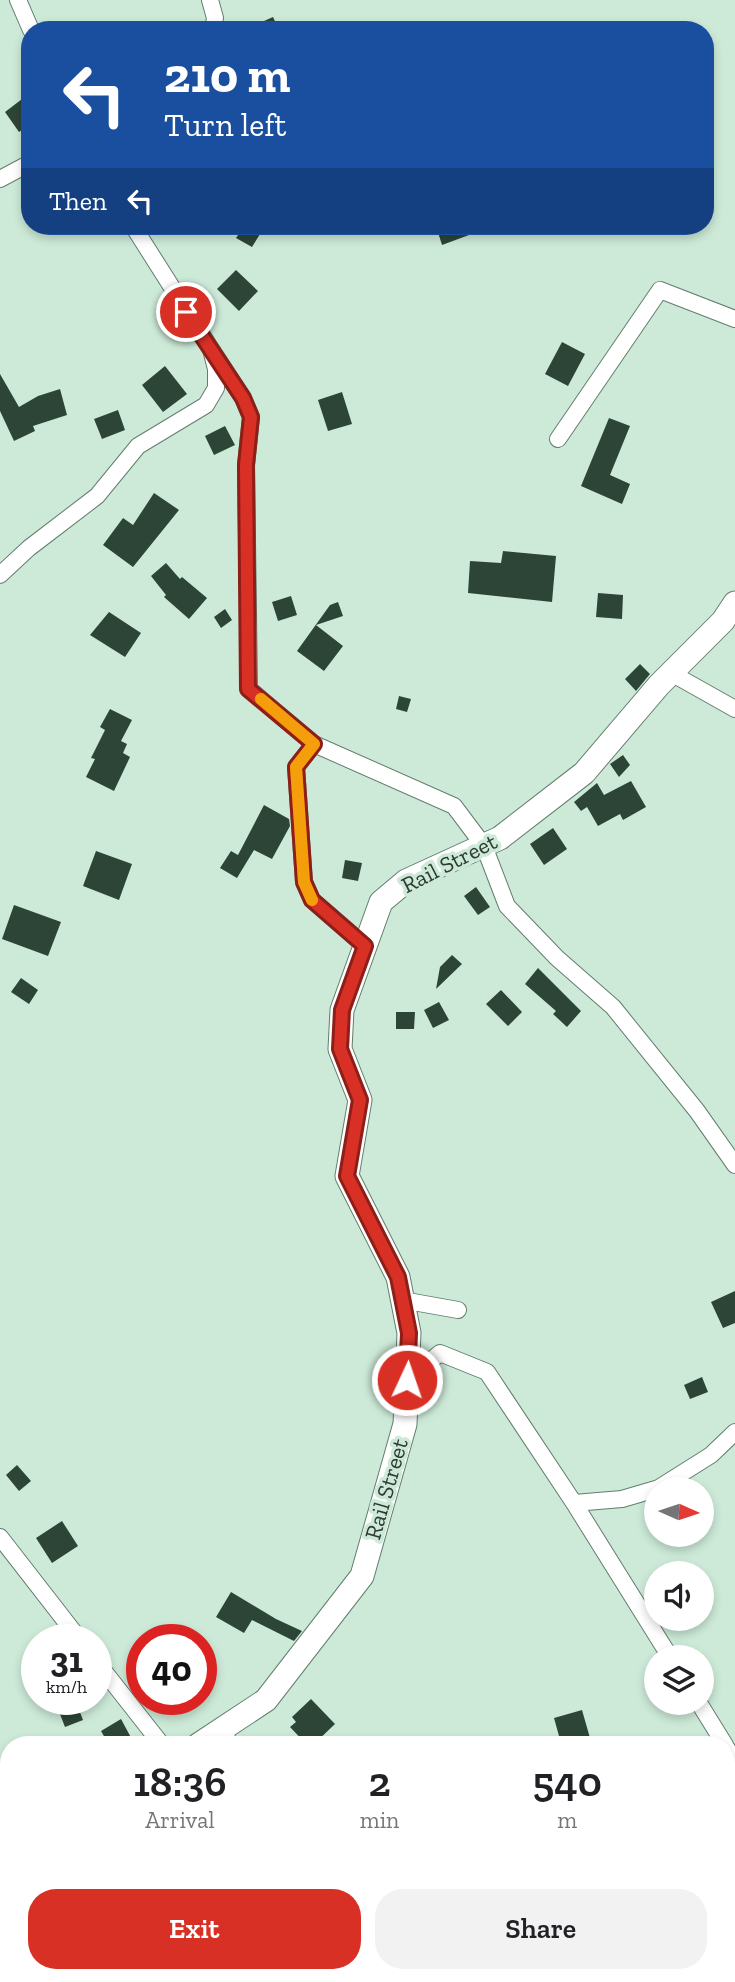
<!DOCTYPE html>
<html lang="en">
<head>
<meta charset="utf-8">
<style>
  :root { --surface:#fff; --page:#f2f2f2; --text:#202124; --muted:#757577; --accent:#d93025 }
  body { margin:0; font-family:"Zilla Slab",serif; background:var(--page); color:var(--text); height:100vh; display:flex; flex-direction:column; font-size:26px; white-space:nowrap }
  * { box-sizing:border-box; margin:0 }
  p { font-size:23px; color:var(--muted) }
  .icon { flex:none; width:38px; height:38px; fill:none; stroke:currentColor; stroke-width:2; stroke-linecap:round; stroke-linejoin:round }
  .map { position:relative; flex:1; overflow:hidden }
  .details { position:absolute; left:0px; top:1736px; width:735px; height:247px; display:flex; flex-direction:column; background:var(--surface); border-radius:28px 28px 0 0; box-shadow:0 4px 10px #0003 }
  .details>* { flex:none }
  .guide { position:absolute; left:21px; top:21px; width:693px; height:214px; border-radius:28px; box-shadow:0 4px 10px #0003; background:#1a4fa0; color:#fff; overflow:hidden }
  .needle { width:46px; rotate:93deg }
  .tools { position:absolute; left:644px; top:1477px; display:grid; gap:14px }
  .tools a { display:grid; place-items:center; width:70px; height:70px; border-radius:50%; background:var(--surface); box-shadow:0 4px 10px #0003; font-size:35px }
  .speed { position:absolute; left:21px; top:1624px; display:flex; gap:14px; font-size:35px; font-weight:700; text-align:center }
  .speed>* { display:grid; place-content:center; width:91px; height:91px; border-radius:50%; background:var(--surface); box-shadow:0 4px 10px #0003; line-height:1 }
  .speed small { font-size:18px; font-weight:400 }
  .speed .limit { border:10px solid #d22; background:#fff; color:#111 }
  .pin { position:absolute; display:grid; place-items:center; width:60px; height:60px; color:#fff; margin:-30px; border:4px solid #fff; border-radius:50%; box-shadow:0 2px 7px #0007 }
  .me { position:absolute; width:77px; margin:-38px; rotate:3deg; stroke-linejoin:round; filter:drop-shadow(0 0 5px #0008) }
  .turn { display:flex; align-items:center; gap:24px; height:147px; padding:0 28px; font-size:32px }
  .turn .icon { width:91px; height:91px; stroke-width:2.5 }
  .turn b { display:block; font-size:49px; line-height:60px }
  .then { display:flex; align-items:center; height:66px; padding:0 28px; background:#0003; gap:14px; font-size:26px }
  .eta { display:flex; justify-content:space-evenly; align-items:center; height:119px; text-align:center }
  .eta b { font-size:42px; font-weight:600; line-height:49px }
  .action { display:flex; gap:14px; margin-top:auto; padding:14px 28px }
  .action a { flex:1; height:80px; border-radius:28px; background:var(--accent); color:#fff; font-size:28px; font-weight:600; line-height:80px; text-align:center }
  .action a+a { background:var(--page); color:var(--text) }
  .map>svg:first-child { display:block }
  .building { fill:#2d4537 }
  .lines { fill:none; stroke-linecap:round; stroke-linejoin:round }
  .street-casing { stroke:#637d6e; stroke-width:18 }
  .secondary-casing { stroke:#637d6e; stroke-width:25 }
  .street { stroke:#fff; stroke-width:16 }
  .secondary { stroke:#fff; stroke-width:23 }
  .route-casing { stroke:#8d1f18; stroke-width:18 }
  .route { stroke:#d93025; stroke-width:12 }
  .slow { stroke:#f59e0b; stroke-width:12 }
  .labels { text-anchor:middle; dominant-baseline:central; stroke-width:7; stroke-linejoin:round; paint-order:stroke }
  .street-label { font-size:23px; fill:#2e3932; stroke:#cdead8 }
</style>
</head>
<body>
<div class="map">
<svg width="735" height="1982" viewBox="0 0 735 1982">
  <rect width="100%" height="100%" fill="#cdead8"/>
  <path class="building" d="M273,17L279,30H244Z
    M30,93V124L19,132L5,112Z
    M244,226H265L252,247L236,238Z
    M436,226H465L469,235L442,245Z
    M236,270L258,291L239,311L217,289Z
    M562,342L585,354L568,386L545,374Z
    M165,366L187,394L163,412L142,385Z
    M0,374L19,407L38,396L60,389L67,415L33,426L35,431L14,441L0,411Z
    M342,392L352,424L328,431L318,400Z
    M118,410L125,430L102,439L94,419Z
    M609,418L630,426L610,475L630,484L622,504L581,486Z
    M225,426L235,445L214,455L205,436Z
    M154,493L179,510L133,567L103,545L123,518L133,525Z
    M503,551L556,556L552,602L468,593L470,561L501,563Z
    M166,563L180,579L182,577L207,598L189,619L164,597L166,595L151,576Z
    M598,593L623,595L622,619L596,617Z
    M291,596L297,615L278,621L272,602Z
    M338,602L343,616L316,625L343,646L324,671L297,651L330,605Z
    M225,609L232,620L221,628L214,617Z
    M109,612L141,633L125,657L90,635Z
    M640,664L650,674L636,691L625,679Z
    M399,696L411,699L407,712L396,709Z
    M110,709L132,720L121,741L127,744L123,753L130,757L114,791L86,777L95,759L91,758L105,730L100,727Z
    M623,755L630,765L619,777L610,764Z
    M631,781L646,807L623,820L620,814L598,826L587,807L581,811L574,802L597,783L604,795Z
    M264,805L289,819L290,826L272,859L254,850L237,878L220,868L231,851L238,855Z
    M553,828L567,849L544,865L530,844Z
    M96,851L132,864L119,900L83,886Z
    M345,860L362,863L358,881L342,878Z
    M476,887L490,907L478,915L464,896Z
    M14,905L61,922L48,956L2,939Z
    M452,955L462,964L436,989L440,967Z
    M538,968L581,1011L567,1027L553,1014L556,1011L525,984Z
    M21,978L38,990L29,1004L11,992Z
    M501,990L522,1012L508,1026L486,1004Z
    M439,1002L449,1020L433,1028L424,1010Z
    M396,1012H415L414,1029H396Z
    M735,1291V1323L723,1328L711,1302Z
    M702,1377L708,1392L690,1399L684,1385Z
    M17,1465L31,1481L19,1491L6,1475Z
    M62,1521L78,1546L52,1563L36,1538Z
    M231,1592L276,1619L302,1631L294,1641L252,1620L244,1633L216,1617Z
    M311,1699L335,1724L313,1745H307L290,1727L296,1722L292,1717Z
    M76,1702L83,1720L65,1727L58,1709Z
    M582,1710L592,1745H539L538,1742L559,1736L554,1718Z
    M121,1719L135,1745H109L101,1731Z"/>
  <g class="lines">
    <defs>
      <path id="street" d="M18,0L31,30
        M210,0L215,18L213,30
        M0,179L30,163
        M211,349L243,398L251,417L246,465L249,689L314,744L454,806L484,846L507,906L557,958L613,1007L697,1111L735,1165
        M558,439L660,290L735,319
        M0,575L29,548L97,496L138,446L206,405L216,388V369L211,349L133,226
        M671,673L735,709
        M314,744L296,767L304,882L312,900L365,946
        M402,1300L458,1310
        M407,1380L440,1353L487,1372L574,1503L622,1499L656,1489
        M657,1489L711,1455L735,1432
        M574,1503L670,1657
        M0,1537L80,1640
        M96,1661L162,1745
        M699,1703L725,1745
        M226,1745L227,1726
        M726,1747L735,1761
        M0,1844L9,1890
        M34,1974L38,1982
        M314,1974L317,1982"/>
      <path id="secondary" d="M198,1745L266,1700L362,1576L405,1424L409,1333L398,1277L347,1176L360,1100L340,1049L342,1010L381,902L406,881L500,838L584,773L659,685L723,621L735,603
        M0,1843L9,1840"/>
    </defs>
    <use href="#street" class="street-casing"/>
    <use href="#secondary" class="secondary-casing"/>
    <use href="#street" class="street"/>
    <use href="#secondary" class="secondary"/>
  </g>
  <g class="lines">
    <defs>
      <path id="route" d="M186,312L243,398L251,417L246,465L248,689L314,744L296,767L304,882L312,900L365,946L342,1010L340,1049L360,1100L347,1176L398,1277L409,1333L407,1380"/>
    </defs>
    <use href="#route" class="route-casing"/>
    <use href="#route" class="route"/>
    <path class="slow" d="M261,699L314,744L296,767L304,882L312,900"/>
  </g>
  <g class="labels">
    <g class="street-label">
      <text transform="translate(449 863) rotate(-27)">Rail Street</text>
      <text transform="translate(386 1489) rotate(-74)">Rail Street</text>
    </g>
  </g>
</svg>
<div class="tools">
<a><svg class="needle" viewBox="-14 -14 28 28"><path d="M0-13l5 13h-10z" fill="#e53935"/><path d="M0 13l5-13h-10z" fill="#757577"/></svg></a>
<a><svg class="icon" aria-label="sound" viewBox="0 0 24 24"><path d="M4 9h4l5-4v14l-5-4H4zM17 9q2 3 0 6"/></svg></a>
<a><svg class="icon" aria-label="layers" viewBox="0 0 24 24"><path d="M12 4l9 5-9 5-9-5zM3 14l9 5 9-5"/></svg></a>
</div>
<div class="speed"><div>31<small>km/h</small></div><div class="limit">40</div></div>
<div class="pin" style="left:186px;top:312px;background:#d93025"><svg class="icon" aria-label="arrive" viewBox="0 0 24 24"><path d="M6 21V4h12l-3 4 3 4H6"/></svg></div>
<svg class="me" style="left:407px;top:1380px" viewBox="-20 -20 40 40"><circle r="17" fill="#d93025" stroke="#fff" stroke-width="3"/><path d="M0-11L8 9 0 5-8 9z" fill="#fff"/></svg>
<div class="guide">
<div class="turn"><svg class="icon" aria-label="left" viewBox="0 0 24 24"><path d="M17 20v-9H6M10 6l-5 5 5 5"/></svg><div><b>210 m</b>Turn left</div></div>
<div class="then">Then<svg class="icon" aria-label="left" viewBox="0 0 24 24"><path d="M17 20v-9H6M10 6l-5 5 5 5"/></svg></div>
</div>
<section class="details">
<div class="eta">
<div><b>18:36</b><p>Arrival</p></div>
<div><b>2</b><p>min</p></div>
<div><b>540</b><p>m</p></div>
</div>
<div class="action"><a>Exit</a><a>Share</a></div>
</section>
</div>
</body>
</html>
